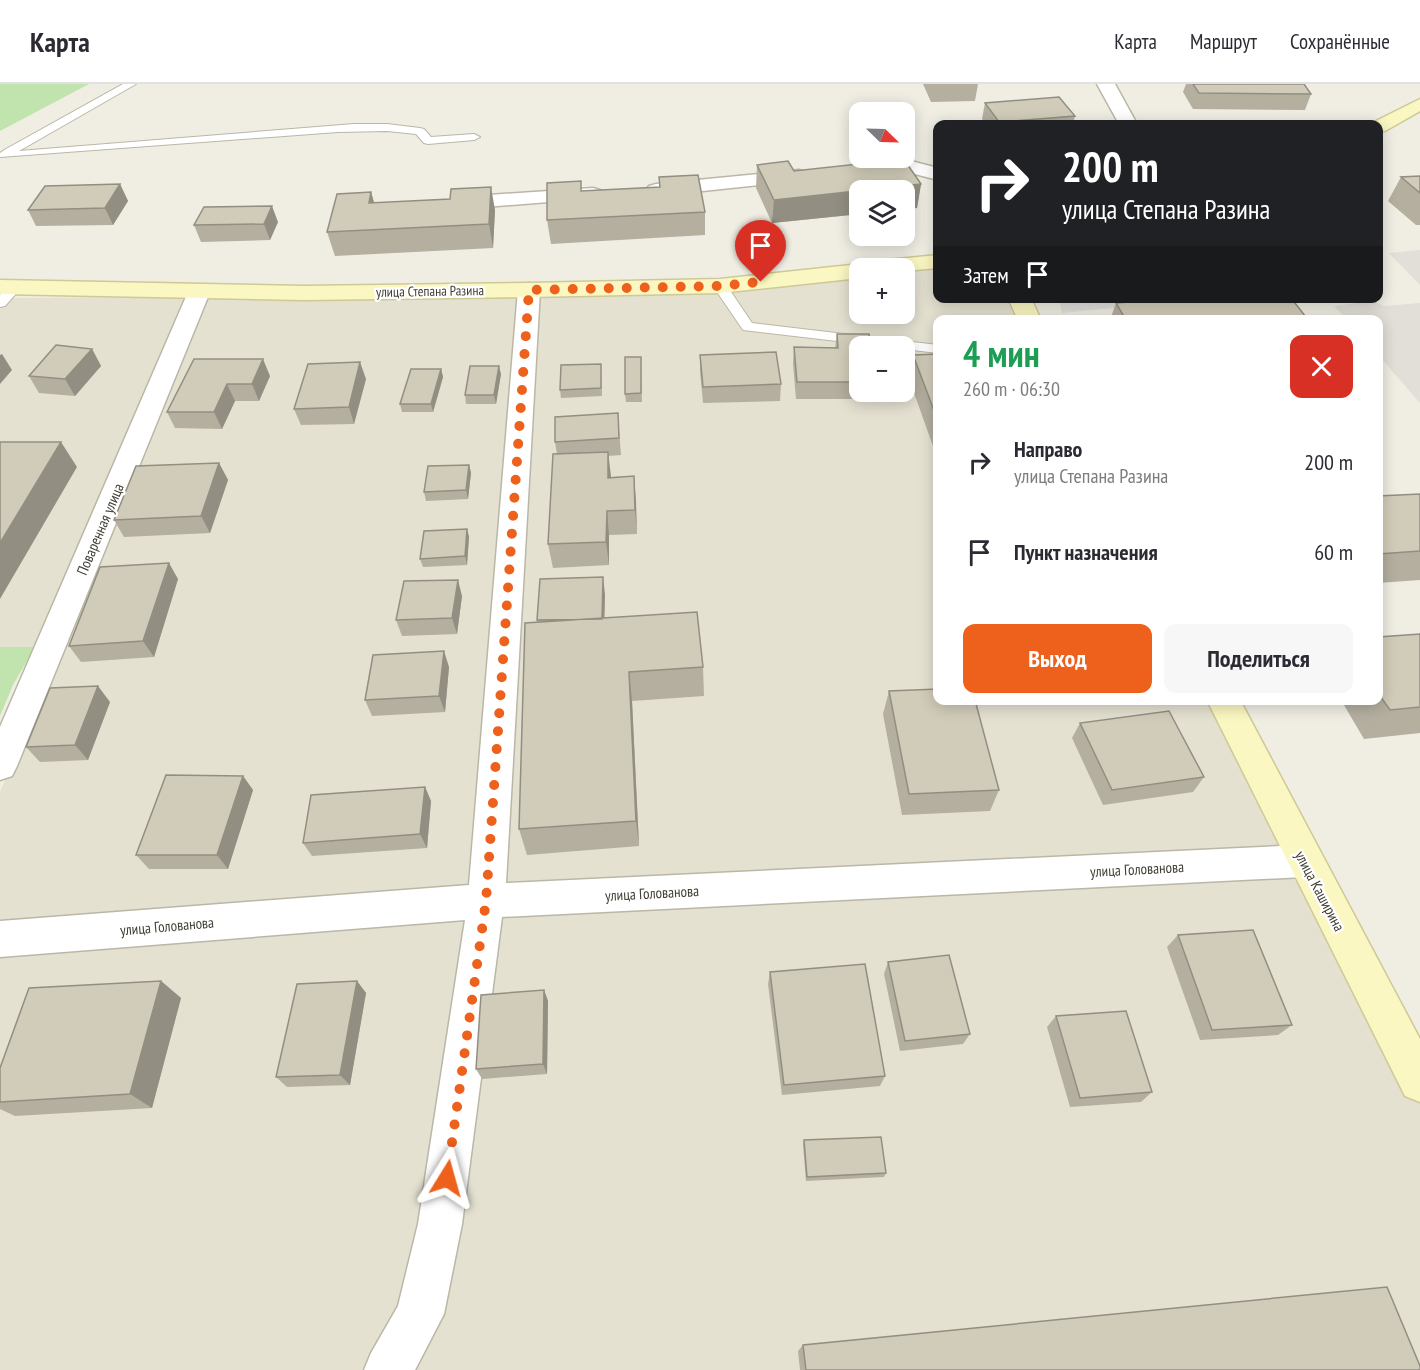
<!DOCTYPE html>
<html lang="ru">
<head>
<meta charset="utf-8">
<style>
  :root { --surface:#fff; --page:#f7f7f7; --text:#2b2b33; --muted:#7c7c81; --line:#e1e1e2; --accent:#ed611d }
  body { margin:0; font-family:"PT Sans Narrow",sans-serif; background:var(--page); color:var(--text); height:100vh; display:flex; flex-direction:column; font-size:22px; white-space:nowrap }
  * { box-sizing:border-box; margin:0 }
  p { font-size:20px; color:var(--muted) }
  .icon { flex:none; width:33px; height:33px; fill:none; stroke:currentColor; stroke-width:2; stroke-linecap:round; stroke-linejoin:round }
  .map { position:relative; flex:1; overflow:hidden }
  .side { position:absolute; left:933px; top:231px; width:450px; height:390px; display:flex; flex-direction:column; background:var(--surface); border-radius:12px; box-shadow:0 3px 15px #0003 }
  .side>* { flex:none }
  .banner { position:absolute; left:933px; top:36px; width:450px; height:183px; border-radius:12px; box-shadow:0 3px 15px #0003; background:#202124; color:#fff; overflow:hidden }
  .needle { width:39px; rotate:113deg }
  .controls { position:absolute; left:849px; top:18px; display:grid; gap:12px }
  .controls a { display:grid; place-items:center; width:66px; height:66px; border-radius:12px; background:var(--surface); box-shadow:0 3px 15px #0003; font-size:30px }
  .pin { position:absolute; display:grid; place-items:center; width:51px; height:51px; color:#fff; margin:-62px -26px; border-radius:50% 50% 50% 0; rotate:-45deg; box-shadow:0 0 6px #0007 }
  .pin .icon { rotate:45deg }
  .me { position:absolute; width:66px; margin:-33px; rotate:8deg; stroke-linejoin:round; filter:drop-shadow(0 0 4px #0008) }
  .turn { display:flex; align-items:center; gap:21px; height:126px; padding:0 30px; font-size:27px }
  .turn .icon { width:78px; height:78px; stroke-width:2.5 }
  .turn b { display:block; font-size:42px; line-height:51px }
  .then { display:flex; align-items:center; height:57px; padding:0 30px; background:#0003; gap:12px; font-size:22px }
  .round { display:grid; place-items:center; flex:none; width:63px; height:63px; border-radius:12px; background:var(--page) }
  .overview { display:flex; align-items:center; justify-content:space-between; height:102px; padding:0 30px }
  h1 { font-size:36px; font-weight:600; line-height:45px; color:#1e9e55 }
  .primary-button { display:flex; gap:12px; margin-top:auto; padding:12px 30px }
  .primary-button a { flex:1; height:69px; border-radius:12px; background:var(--accent); color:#fff; font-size:24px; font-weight:600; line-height:69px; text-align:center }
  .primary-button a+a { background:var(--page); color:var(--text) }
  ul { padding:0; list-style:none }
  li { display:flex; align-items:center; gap:18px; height:90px; padding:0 30px }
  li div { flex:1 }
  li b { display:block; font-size:22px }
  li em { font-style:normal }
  header { display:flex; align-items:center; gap:36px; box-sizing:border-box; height:84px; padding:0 30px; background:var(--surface); border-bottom:2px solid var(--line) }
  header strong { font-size:28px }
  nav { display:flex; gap:33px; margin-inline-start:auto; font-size:21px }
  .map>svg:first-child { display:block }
  .residential { fill:#e4e1d1; fill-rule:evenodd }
  .industrial { fill:#e2dfd8 }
  .green { fill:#c1e3ad }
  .parking { fill:#e1dfdb }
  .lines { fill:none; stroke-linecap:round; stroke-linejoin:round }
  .lane-casing { stroke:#bbb7a6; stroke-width:2 }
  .street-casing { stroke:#bbb7a6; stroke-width:3 }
  .secondary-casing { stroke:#cec995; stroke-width:3 }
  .lane { fill:#fff; fill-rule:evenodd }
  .street { fill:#fff; fill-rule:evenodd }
  .secondary { fill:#fbf7c2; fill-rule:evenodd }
  .wall { fill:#b4af9f }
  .shaded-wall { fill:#928f82 }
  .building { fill:#d1ccb9; stroke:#928f82; stroke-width:1.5 }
  .route { stroke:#ed611d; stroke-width:10; stroke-dasharray:0 18 }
  .labels { text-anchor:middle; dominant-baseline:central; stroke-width:4.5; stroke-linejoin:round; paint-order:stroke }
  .far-street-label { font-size:14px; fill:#413e33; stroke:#fff }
  .street-label { font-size:15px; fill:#413e33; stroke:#fff }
</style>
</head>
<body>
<header>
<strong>Карта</strong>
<nav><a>Карта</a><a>Маршрут</a><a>Сохранённые</a></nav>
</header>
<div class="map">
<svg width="1420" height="1286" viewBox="0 0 1420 1286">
  <rect width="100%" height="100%" fill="#f0eee3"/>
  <path class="residential" d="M937,182L938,214L1012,215L1022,235L938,236V616L1214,617L1292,772L496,805L538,211L859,191L860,230H904L905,186ZM860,262H904V308H860Z
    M524,211L470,808L0,843V708L207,213L298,217Z
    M190,213L35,563H0V214Z
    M1300,787L1420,1014V1286H0V871L482,829Z"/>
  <path class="industrial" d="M1420,166V201L1389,169Z
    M1373,217L1384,222L1420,219V319L1379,272L1378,236L1346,235L1334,222Z"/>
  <path class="green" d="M0,0H89L0,47Z
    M0,563H35L13,601L0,632Z"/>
  <path class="parking" d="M1212,214L1062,229L1059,215Z"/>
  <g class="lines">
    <defs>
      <path id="lane" d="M123,0H136L19,67L354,40H387L420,44L424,45L431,53L474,50L480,53L474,56L428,60L424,59L416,50L387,47L338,48L0,73V69L6,65Z
        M720,198L725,199L752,239L938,261V269L904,265V262H880L743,246L713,202Z
        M14,200L21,204L5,222L0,223V211L9,201Z"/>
      <path id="street" d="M1097,0H1115L1137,40H1119Z
        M911,77L938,84V96L911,89L865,93L858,91L855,87L858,83L865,81Z
        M799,86L806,88L809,92L806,96L656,112L649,110L646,106L649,102L656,100Z
        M593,104L600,106L603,110L600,114L459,125L452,123L449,119L452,115L459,113Z
        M529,199L537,201L540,206L506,799L1304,761L1317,766L1322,777L1317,788L1304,793L502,833L462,1140L444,1230L415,1286H364L371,1269L398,1222L418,1140L465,836L0,873V837L469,801L518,206L521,201Z
        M199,201L207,203L210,208L17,682L12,692L0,696V643L188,208L191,203Z"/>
      <path id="secondary" d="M1420,15V27L1385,47L1378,48V40H1370Z
        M938,171V184L904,187V184H860V194L720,209L529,213L304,216L0,210V196L304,202L529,199L720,195L860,180L867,182L877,177Z
        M1008,214H1031L1041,236H1018Z
        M1207,616H1240L1420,955V1018L1405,1012Z"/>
    </defs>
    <use href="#lane" class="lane-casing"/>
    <use href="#street" class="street-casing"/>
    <use href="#secondary" class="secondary-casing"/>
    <use href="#lane" class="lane"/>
    <use href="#street" class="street"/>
    <use href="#secondary" class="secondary"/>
  </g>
  <path class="wall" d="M923,0H978L975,17L931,18Z
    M1186,0H1304L1311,10L1305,26L1193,25L1183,8Z
    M985,19L1075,32L1073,40H986L982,35Z
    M862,74H903L921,100L917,124L904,125V106H860V130L772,139L756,104L757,81L794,87L861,80Z
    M1420,92V141H1416L1388,117L1401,93Z
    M659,93L705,128V151L551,160L547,136L582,107L659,103Z
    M120,100L128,117L113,141L36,142L28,126Z
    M371,108L374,119L495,126L493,164L335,172L327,148Z
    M278,138L270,156L201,158L194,141Z
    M1131,214H1291L1306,233L1304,236H1110L1116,219L1130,218Z
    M837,250L860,262V308H875L874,315H796L793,280L794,263L835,264Z
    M92,265L101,282L75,312L39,309L29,292Z
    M938,270V376L909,295L913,271Z
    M700,271L781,300L780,317L703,319L700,287Z
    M641,273L642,318H626L625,310Z
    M194,275L270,292L259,317H235L222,345L175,344L167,328Z
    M601,280L602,312L561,314L560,306Z
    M441,285L443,293L433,328H402L400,320Z
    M501,290L496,320H466L465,311Z
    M366,295L354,340L301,341L294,325Z
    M619,346L621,371L608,372L610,393L634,392L637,450L609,451V481L553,484L548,460L557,370L555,358Z
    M219,379L228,396L210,449L124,453L114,436Z
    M469,381L471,389L468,415L426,417L424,408Z
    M1420,410V496L1378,499V412Z
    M467,445L469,453L467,481L423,483L420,475Z
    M178,495L154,573L81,578L69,562Z
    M605,510L604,534L703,583L704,612L632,617L639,762L527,771L519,745L537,536Z
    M462,512L457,550L402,552L396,536Z
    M1420,550V649L1364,655L1341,616H1378V553Z
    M449,583L445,628L372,632L365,616Z
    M889,607L999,706L990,727L902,731L883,630Z
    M110,618L88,676L40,678L26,663Z
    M1080,639L1204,693L1193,708L1103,721L1072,654Z
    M243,692L253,706L228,785H149L136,771Z
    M425,703L431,717L427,764L312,772L303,759Z
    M1178,851L1292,941L1278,951L1200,956L1167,863Z
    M888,878L970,950L963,960L900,967L884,890Z
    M770,888L885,992L880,1002L782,1011L768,900Z
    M161,897L181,914L152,1024L15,1032L0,1025V984Z
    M357,897L366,909L350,1001L287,1003L276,993Z
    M544,906L548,917L547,990L482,995L476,985Z
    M1056,932L1152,1008L1141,1018L1070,1023L1047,943Z
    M804,1056L886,1089L884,1093L806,1097L803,1061Z
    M803,1261L1420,1286H800L798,1267Z"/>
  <path class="shaded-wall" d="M120,100L128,117L113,141L105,124Z
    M921,100L917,124L904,125V106H861Z
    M491,103L495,126L493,164L489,140Z
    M860,107V130L772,139L774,116Z
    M371,108L378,132L369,119Z
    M272,122L278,138L270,156L264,140Z
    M92,265L101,282L75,312L65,295Z
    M2,270L12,286L0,300V271Z
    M263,275L270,292L259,317L252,300Z
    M360,278L366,295L354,340L349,323Z
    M499,282L501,290L496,320L494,311Z
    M441,285L443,293L433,328L431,320Z
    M227,300L235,317L222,345L214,328Z
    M61,358L77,383L0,515V459Z
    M608,368L611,392L610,418L608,394Z
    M219,379L228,396L210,449L201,432Z
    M469,381L471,389L468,415L466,406Z
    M634,392L636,417L637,450L635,426Z
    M607,427L609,451V481L606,458Z
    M467,445L469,453L467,481L465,472Z
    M169,479L178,495L154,573L143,557Z
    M603,493L605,510L604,551L602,535Z
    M458,496L462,512L457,550L452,534Z
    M444,567L449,583L445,628L439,612Z
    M629,588L632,617L639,762L636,737Z
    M98,602L110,618L88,676L75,661Z
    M243,692L253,706L228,785L217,771Z
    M425,703L431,717L427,764L420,750Z
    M161,897L181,914L152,1024L130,1010Z
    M357,897L366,909L350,1001L340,991Z
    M544,906L548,917L547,990L543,980Z"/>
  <path class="building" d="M1193,0H1304L1311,10L1199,9Z
    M1059,13L1075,32L999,38L985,19Z
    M864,74H903L921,100L774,116L757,81L788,77L794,87L868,79Z
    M698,91L705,128L547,136V99L581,97V107L660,103L659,93Z
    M1420,92V109L1401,93Z
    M120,100L105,124L28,126L45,102Z
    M491,103L489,140L327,148L337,110L371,108L369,119L450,115L451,105Z
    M272,122L264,140L194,141L204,123Z
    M1150,214H1291L1306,233L1265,236H1126L1116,219L1151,216Z
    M837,250H869L871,262H860V298H797L794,263L838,264Z
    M56,261L92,265L65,295L29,292Z
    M776,268L781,300L703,303L700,271Z
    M938,270V337L913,271Z
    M625,273H641V309L625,310Z
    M194,275H263L252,300H227L214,328H167Z
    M360,278L349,323L294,325L308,280Z
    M601,280V304L560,306L561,281Z
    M470,282H499L494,311H465Z
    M411,285H441L431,320H400Z
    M618,329L619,354L555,358V333Z
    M0,358H61L0,459Z
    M608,368V394L634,392L635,426L607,427L606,458L548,460L553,370Z
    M219,379L201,432L114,436L136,382Z
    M469,381L466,406L424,408L428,382Z
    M1420,410V467L1378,470V412Z
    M467,445L465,472L420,475L424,447Z
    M169,479L143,557L69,562L100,483Z
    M603,493L602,535L537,536L540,495Z
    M458,496L452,534L396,536L404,497Z
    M697,528L703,583L629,588L636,737L519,745L525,539Z
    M1420,550V623L1390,626L1378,609V553Z
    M444,567L439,612L365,616L373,571Z
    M98,602L75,661L26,663L50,604Z
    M938,605V616H975L999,706L909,710L889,607Z
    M1169,627L1204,693L1112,706L1080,639Z
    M166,691L243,692L217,771H136Z
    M425,703L420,750L303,759L311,711Z
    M1253,846L1292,941L1212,946L1178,851Z
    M949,871L970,950L905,957L888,878Z
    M865,880L885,992L784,1001L770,888Z
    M161,897L130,1010L0,1018V984L29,904Z
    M357,897L340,991L276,993L297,900Z
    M544,906L543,980L476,985L481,911Z
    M1126,927L1152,1008L1080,1014L1056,932Z
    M881,1053L886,1089L807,1093L804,1056Z
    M1387,1203L1420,1282V1286H806L803,1261Z"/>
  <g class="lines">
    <path class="route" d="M447,1094L486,817L529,206L720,202L761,198"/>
  </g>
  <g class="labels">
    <g class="far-street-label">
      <text transform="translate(430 207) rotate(-1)">улица Степана Разина</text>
    </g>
    <g class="street-label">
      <text transform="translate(100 445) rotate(-67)">Поваренная улица</text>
      <text transform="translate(1137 785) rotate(-3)">улица Голованова</text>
      <text transform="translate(1320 807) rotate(62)">улица Каширина</text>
      <text transform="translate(652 809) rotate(-3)">улица Голованова</text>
      <text transform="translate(167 842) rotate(-5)">улица Голованова</text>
    </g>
  </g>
</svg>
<div class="controls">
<a><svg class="needle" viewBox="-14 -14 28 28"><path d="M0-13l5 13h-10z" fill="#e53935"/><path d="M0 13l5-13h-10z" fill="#7c7c81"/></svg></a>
<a><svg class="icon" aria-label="layers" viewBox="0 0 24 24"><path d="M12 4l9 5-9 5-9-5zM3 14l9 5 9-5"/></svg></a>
<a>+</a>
<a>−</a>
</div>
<div class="pin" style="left:761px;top:198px;background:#d93025"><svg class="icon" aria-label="arrive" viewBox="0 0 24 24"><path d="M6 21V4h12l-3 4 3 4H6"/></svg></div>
<svg class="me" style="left:447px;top:1094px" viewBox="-20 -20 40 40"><path d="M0-17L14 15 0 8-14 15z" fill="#ed611d" stroke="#fff" stroke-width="4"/></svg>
<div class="banner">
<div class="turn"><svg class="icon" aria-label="right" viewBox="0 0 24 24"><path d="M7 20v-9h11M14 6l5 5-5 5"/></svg><div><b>200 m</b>улица Степана Разина</div></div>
<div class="then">Затем<svg class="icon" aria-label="arrive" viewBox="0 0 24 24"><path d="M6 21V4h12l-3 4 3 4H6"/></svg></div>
</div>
<section class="side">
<div class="overview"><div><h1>4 мин</h1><p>260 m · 06:30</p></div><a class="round" style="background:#d93025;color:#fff"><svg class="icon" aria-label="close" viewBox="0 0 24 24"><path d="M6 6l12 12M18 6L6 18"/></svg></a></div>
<ul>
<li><svg class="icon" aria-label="right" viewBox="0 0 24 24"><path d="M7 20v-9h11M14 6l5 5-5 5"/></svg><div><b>Направо</b><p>улица Степана Разина</p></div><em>200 m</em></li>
<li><svg class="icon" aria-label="arrive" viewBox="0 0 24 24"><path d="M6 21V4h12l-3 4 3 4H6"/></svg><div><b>Пункт назначения</b></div><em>60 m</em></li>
</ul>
<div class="primary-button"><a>Выход</a><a>Поделиться</a></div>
</section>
</div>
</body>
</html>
